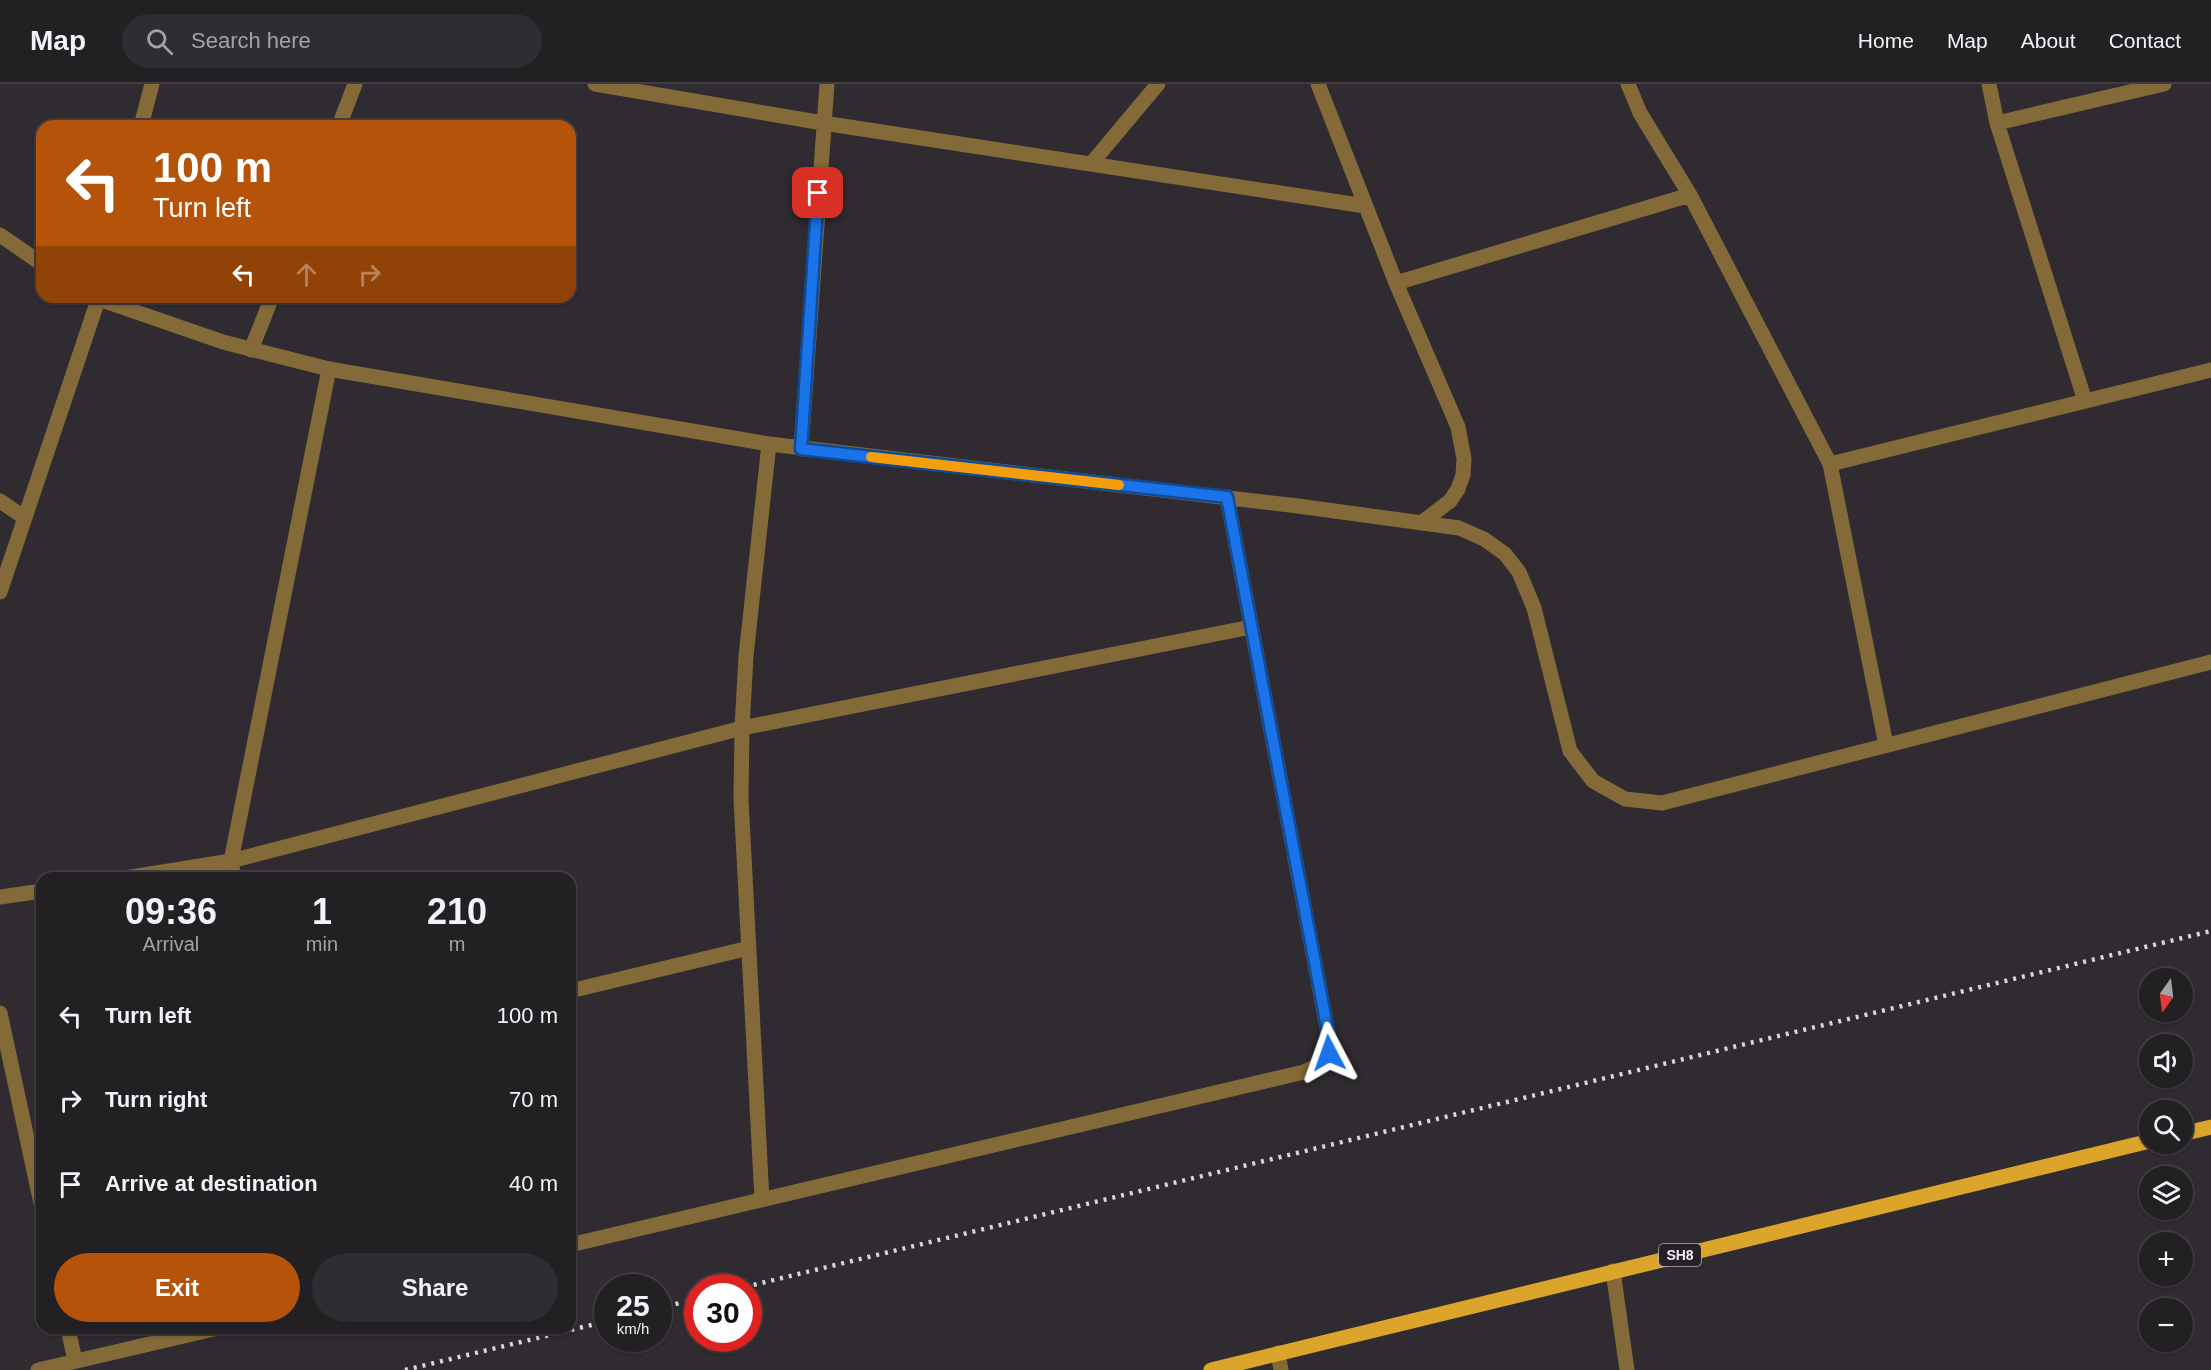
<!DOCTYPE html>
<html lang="en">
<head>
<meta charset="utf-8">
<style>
  :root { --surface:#232024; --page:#2f2d31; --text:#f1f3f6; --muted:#a3a3a6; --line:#403e41; --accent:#b45309 }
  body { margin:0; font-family:Arial,sans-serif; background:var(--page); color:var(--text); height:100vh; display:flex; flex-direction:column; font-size:22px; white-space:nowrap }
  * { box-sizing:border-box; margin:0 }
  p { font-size:20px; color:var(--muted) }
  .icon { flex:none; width:33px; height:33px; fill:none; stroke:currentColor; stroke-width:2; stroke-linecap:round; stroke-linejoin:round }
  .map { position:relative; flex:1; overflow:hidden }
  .sheet { position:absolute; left:36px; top:788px; width:540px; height:462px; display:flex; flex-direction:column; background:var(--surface); border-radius:18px; box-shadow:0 2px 4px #0004,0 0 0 2px var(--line) }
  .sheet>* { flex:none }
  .banner { position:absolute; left:36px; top:36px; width:540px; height:183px; border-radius:18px; box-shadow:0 2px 4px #0004,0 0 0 2px var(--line); background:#b45309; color:#fff; overflow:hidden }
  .needle { width:39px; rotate:194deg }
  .fabs { position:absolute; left:2139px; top:884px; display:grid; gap:12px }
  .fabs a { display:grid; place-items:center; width:54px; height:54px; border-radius:50%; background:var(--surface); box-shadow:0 2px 4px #0004,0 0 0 2px var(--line); font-size:30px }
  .speed { position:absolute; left:594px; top:1190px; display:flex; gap:12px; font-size:30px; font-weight:700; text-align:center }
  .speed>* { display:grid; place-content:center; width:78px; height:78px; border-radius:50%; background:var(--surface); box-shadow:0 2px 4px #0004,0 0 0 2px var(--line); line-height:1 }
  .speed small { font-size:15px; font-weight:400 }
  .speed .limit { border:9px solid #d22; background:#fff; color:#111 }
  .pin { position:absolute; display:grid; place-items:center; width:51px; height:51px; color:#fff; margin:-26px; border-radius:12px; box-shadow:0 3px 9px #0006 }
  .me { position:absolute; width:66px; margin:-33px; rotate:356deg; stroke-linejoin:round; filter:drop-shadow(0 0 4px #0008) }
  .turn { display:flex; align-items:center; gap:21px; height:126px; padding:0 18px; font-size:27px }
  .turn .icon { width:78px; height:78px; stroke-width:2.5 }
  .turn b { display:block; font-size:42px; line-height:51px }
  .lanes { display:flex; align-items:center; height:57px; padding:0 18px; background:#0003; justify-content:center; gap:30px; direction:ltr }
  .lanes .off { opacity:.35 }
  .eta { display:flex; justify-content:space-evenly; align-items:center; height:102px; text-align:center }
  .eta b { font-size:36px; font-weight:700; line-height:42px }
  .cta { display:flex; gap:12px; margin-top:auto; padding:12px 18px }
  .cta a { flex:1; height:69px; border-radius:36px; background:var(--accent); color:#fff; font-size:24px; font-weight:700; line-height:69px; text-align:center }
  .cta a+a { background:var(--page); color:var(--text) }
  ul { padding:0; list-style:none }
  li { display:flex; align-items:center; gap:18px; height:84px; padding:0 18px }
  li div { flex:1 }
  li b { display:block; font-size:22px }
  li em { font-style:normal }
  header { display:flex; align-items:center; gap:36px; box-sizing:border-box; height:84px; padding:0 30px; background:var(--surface); border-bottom:2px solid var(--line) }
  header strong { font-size:28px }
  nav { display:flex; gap:33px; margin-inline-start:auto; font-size:21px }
  .search { width:420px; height:54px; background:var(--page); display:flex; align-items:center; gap:15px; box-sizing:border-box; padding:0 21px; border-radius:33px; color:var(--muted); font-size:22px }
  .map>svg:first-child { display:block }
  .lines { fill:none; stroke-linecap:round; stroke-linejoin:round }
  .minor { stroke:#846a38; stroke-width:15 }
  .major { stroke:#dba52c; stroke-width:15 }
  .rail { stroke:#d9d7da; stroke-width:4.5; stroke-dasharray:3 6; stroke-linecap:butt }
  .route-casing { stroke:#114b97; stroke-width:15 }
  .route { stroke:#1a73e8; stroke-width:10 }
  .slow { stroke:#f59e0b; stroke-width:10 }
  .labels { text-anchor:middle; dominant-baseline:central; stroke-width:6; stroke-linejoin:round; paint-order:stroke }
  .shield { fill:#252126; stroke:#b3b0b4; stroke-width:1.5 }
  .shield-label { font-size:14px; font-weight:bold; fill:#f0eef1 }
</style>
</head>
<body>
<header>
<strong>Map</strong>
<div class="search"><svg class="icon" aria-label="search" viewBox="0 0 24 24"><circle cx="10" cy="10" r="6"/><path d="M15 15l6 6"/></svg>Search here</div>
<nav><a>Home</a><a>Map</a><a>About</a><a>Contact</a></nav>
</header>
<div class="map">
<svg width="2211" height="1286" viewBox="0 0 2211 1286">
  <rect width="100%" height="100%" fill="#2f2b30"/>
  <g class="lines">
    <path class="minor" d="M595,0L823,39L1365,122
      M1318,0L1396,199L1458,343L1464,375L1463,391L1458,405L1450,417L1421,439
      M1628,0L1640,29L1690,111L1830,380L1886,661
      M1989,0L1997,39L2085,317
      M1997,39L2164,0
      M141,42L152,0
      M339,42L355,0
      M1091,80L1158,0
      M0,151L42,180
      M1396,199L1690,111
      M93,213L223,258L329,285L769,360L1298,422L1459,444L1484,455L1505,470L1519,488L1534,524L1570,667L1593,697L1625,715L1662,719L2211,578
      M251,266L272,213
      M801,365L827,0
      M1830,380L2211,286
      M0,417L25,434
      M0,508L99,213
      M125,794L231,777L742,644L1251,543
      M234,794L231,777L329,285
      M0,813L42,807
      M570,907L749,864
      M0,929L42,1124
      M762,1116L741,715L742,644L746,572L769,360
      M570,1161L1304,988C1328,978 1329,974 1328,949L1227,413
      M1613,1187L1627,1286
      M68,1244L75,1277
      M1278,1269L1281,1286
      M38,1286L218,1244"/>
    <path class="major" d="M2182,1050L2211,1043
      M1211,1286L2150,1057"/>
    <path class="rail" d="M745,1203L2211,847
      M658,1224L698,1215
      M405,1286L608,1237"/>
  </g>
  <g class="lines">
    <defs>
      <path id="route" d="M818,109L801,365L1227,413L1328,948L1329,969"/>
    </defs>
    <use href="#route" class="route-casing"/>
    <use href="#route" class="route"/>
    <path class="slow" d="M871,373L1119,401"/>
  </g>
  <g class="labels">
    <rect class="shield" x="1659" y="1160" width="42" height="22" rx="4.5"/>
    <g class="shield-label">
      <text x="1680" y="1171">SH8</text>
    </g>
  </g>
</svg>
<div class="fabs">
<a><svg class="needle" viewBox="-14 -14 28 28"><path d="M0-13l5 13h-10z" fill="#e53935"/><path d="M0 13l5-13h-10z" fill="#a3a3a6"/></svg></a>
<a><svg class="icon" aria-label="sound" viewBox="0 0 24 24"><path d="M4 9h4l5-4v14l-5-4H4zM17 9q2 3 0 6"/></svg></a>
<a><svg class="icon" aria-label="search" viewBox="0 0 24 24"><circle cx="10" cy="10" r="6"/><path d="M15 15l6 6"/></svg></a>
<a><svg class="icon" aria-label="layers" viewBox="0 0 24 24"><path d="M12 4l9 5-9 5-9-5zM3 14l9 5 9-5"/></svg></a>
<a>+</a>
<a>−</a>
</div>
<div class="speed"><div>25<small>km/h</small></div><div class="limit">30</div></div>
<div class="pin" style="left:818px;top:109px;background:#d93025"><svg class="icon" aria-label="arrive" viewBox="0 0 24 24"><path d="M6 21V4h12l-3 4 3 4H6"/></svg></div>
<svg class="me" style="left:1329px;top:969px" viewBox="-20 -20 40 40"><path d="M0-17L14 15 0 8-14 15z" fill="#1a73e8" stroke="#fff" stroke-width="4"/></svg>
<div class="banner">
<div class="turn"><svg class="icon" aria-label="left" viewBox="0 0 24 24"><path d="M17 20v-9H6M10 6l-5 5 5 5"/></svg><div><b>100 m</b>Turn left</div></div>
<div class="lanes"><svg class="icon" aria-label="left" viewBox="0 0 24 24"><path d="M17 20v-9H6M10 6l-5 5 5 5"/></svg><svg class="icon off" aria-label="ahead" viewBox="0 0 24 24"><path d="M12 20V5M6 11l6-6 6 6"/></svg><svg class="icon off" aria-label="right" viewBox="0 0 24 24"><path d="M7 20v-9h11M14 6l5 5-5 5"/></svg></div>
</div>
<section class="sheet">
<div class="eta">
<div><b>09:36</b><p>Arrival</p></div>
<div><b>1</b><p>min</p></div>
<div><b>210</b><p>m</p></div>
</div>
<ul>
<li><svg class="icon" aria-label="left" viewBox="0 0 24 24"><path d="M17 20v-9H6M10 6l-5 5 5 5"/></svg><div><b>Turn left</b></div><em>100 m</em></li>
<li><svg class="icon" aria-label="right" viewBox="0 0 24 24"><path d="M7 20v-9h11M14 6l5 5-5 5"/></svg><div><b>Turn right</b></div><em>70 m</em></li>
<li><svg class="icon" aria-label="arrive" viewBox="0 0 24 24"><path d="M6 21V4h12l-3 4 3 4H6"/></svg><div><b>Arrive at destination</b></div><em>40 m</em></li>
</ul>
<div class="cta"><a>Exit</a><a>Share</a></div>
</section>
</div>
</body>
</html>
